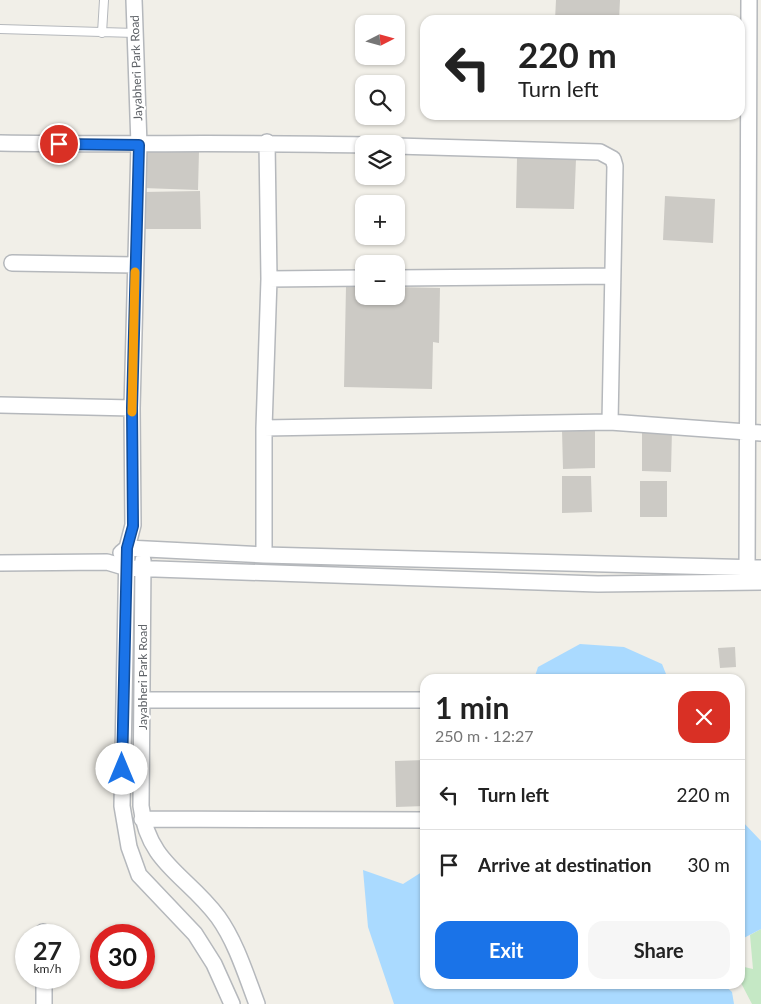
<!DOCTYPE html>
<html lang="en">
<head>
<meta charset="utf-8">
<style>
  :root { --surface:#fff; --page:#f6f6f6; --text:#222; --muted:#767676; --line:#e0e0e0; --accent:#1a73e8 }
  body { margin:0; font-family:Lato,sans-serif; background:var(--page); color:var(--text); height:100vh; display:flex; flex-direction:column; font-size:19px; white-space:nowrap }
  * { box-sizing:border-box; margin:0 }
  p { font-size:16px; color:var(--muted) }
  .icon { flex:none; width:28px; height:28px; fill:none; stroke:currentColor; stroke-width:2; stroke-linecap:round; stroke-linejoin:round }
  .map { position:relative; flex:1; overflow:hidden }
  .panel { position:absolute; left:420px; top:674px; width:325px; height:315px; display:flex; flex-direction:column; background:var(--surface); border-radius:15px; box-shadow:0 1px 4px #0004 }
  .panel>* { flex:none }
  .banner { position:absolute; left:420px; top:15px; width:325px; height:105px; border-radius:15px; box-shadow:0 1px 4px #0004; background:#fff; color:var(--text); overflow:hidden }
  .needle { width:32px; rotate:84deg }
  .fabs { position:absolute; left:355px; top:15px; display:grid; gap:10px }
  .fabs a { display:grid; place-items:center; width:50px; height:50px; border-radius:10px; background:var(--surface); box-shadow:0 1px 4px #0004; font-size:25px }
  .speed { position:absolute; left:15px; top:924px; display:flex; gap:10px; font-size:25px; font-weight:700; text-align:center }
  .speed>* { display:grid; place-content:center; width:65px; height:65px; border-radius:50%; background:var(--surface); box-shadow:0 1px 4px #0004; line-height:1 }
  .speed small { font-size:12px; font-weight:400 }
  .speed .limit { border:8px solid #d22; background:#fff; color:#111 }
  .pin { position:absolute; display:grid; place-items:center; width:42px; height:42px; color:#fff; margin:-21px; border:2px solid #fff; border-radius:50%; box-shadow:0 1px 5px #0007 }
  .me { position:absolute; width:55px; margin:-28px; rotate:0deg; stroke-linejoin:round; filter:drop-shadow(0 0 4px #0008) }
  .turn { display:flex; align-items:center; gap:18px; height:105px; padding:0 15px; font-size:22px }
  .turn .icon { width:65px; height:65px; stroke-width:2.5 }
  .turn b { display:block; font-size:35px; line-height:42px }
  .round { display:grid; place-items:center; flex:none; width:52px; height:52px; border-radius:15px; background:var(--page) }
  .summary { display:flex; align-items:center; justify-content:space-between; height:85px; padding:0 15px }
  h1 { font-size:30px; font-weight:700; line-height:38px }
  .button { display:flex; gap:10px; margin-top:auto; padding:10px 15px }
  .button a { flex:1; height:58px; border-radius:15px; background:var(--accent); color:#fff; font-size:20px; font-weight:700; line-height:58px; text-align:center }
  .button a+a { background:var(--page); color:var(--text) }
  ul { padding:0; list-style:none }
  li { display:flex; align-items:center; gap:15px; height:70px; padding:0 15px; border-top:1px solid var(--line) }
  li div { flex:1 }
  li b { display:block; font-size:19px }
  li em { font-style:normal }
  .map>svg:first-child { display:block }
  .green { fill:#c5e8c5 }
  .water { fill:#aadaff }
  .building { fill:#cccac5 }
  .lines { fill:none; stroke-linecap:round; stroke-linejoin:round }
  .service-casing { stroke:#b5b8bc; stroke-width:10 }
  .minor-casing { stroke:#b5b8bc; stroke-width:18 }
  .service { stroke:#fff; stroke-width:8 }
  .minor { stroke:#fff; stroke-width:15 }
  .route-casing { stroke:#114b97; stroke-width:12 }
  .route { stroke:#1a73e8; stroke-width:9 }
  .slow { stroke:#f59e0b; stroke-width:9 }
  .labels { text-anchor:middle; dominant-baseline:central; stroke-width:4; stroke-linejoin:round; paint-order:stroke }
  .street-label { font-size:12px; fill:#5f6368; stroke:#fff }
</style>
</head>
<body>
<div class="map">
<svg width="761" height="1004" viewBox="0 0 761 1004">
  <rect width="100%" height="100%" fill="#f1efe8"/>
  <path class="green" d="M761,929V1004H752L740,981V966L753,969L750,935Z"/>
  <path class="water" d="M580,644L624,647L662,664L668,679H534L538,667Z
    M740,819L761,841V929L740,940Z
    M363,870L403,884L425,870V984H723L732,992L734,1004H394L368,927Z"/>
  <path class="building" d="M556,0H620L619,20H555Z
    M145,149L199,151L198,190L143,188Z
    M517,158L576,159L574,209L516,208Z
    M200,191L201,229H143V192Z
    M665,196L715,199L713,243L663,240Z
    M346,286L364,287V296H396V287L440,288L439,343L433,342L432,389L344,387Z
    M642,428L672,429L671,472L642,471Z
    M562,430H595V468L563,469Z
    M562,476H591L592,512L562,513Z
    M640,481H667V517H640Z
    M735,647L736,667L720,668L718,648Z
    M425,760V806L396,807L395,761Z"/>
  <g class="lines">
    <defs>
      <path id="service" d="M0,29L135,33
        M102,33L104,0"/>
      <path id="minor" d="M134,0L139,145L132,408L133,525L127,548L122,806L129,847L139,875L195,934L214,964L232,1004
        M0,143C121,145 243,142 364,145
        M396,146L600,152L613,159L615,166L610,422
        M12,263L135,265
        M396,278L612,276
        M269,279L364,278
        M0,405L132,408
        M264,428L610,422L761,433
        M121,553L127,548L264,555L761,568
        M264,555V428L269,279L267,142
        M143,560L141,806C148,864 187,875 218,917C236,942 246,975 257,1004
        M0,563L107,562L127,568L598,584L761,582
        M747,576L749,0
        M143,700H425
        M142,819L425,820
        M43,932V935
        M44,978V1004"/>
    </defs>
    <use href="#service" class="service-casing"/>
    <use href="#minor" class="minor-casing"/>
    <use href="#service" class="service"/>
    <use href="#minor" class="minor"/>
  </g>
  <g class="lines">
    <defs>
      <path id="route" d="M59,144L139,145L132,408L133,526L127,548L122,769"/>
    </defs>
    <use href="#route" class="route-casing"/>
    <use href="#route" class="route"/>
    <path class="slow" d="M132,412L135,272"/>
  </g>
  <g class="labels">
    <g class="street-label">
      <text transform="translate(136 68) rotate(-92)">Jayabheri Park Road</text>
      <text transform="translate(142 677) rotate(-90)">Jayabheri Park Road</text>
    </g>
  </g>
</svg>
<div class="fabs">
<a><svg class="needle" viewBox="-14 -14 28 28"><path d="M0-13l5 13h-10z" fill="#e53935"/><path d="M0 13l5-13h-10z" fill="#767676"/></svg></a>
<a><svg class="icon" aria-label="search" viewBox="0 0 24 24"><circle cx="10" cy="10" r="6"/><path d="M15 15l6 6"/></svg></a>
<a><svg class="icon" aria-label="layers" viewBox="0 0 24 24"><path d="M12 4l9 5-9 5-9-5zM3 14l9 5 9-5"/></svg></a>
<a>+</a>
<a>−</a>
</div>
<div class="speed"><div>27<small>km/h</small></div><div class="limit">30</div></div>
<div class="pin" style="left:59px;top:144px;background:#d93025"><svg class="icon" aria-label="arrive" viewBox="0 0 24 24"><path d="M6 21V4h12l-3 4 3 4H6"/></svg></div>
<svg class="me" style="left:122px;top:769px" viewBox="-20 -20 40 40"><circle r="19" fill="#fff"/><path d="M0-13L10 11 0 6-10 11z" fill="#1a73e8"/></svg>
<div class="banner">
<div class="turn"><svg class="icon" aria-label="left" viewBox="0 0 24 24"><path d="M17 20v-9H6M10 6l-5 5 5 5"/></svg><div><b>220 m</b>Turn left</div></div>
</div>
<section class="panel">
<div class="summary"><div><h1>1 min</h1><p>250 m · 12:27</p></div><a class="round" style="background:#d93025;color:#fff"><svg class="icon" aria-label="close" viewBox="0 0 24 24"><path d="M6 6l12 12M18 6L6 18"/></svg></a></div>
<ul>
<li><svg class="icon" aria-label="left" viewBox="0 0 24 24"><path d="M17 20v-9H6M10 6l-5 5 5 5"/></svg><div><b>Turn left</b></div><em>220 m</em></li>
<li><svg class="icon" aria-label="arrive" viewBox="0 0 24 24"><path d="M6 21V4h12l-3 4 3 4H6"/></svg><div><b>Arrive at destination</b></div><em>30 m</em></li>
</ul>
<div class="button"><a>Exit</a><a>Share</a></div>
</section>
</div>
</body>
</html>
